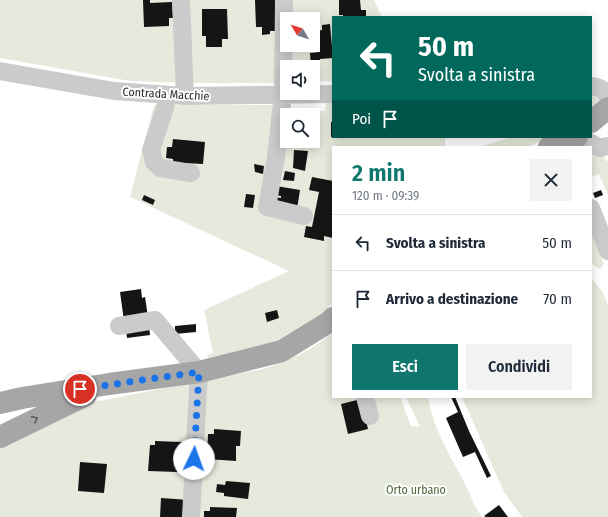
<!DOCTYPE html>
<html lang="it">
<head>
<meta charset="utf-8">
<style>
  :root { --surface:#fff; --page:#f2f2f3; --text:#1f2937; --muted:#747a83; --line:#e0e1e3; --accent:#0f766e }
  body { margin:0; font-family:"Fira Sans Condensed",sans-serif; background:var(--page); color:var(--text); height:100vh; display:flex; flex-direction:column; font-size:15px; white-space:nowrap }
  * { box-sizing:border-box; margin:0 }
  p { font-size:13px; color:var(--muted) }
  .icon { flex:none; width:22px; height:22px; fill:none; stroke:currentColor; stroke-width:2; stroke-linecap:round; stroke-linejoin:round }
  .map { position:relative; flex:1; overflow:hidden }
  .side { position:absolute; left:332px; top:146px; width:260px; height:252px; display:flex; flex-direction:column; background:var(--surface); border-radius:0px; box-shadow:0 2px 10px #0003 }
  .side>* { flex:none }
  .banner { position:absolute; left:332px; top:16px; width:260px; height:122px; border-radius:0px; box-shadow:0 2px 10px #0003; background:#00695c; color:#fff; overflow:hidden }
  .needle { width:26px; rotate:309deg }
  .tools { position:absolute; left:280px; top:12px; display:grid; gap:8px }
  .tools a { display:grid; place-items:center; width:40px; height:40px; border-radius:0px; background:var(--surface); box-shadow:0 2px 10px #0003; font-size:20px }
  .pin { position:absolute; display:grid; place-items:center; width:34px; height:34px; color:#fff; margin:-17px; border:2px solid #fff; border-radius:50%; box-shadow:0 1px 4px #0007 }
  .me { position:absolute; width:44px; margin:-22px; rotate:3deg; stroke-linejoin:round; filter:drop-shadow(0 0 3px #0008) }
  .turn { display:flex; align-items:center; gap:14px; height:84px; padding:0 20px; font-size:18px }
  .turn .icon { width:52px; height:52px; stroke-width:2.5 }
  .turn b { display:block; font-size:28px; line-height:34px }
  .then { display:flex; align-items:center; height:38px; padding:0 20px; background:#0003; gap:8px; font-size:15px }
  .round { display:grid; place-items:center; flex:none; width:42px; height:42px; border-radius:0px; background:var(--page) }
  .summary { display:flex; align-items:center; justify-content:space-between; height:68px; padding:0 20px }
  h1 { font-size:24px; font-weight:600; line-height:30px; color:var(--accent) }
  .cta { display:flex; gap:8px; margin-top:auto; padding:8px 20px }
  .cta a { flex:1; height:46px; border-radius:0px; background:var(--accent); color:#fff; font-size:16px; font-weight:600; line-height:46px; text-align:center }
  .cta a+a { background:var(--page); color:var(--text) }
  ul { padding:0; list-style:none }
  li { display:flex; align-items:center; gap:12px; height:56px; padding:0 20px; border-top:1px solid var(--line) }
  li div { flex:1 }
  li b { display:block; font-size:15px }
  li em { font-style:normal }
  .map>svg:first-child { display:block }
  .green { fill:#e5eadc; fill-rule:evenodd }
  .building { fill:#151515 }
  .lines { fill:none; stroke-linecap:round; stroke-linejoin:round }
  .minor { stroke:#cbcbcb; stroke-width:18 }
  .major { stroke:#a6a6a6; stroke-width:22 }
  .oneway { stroke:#5e5e5e }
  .route { stroke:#1a73e8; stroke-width:7; stroke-dasharray:0 12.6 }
  .labels { text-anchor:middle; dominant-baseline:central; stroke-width:4; stroke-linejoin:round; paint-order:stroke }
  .street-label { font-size:12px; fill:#2e2e2e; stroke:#fff }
  .park-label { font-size:12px; fill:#53673e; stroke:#fff }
</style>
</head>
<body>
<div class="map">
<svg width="608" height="517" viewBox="0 0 608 517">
  <rect width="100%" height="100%" fill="#fff"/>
  <path class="green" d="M0,0H374L382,17H333V81L313,82V67H287V83H186L130,81L0,58ZM287,19H313V45H287Z
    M591,95H595L599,99L596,104L591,108Z
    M327,100H333V137H445V147H333V302L316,320L292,337L210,361L207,355L213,353L204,310L289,271L130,197L154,105H277L278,110L325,111ZM287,115H313V141H287Z
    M513,137H550L527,147H478Z
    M599,152L608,162V195L599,174L591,177V153Z
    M591,228L604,264L600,269L591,263Z
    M591,277L603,293L608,305V517H522L504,492L462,397H591Z
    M333,332V397H400L411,426L420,427L406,397H428C434,432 450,454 465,484C471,496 474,506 482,517H0V448L89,403L263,369C292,360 310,351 333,332Z"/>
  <path class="building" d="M143,0H150V3L172,2L173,18H169V26L144,27Z
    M255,0H276L280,31H270V34L262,35V27H256Z
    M339,0H360L361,10H366V17H343V15H339Z
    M202,9H227L228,39H222V47H206V36H202Z
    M330,24L333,58L320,59V67L313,68L311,67L310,53L319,52L317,31L322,30V25Z
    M331,122H333V137H331Z
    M173,139L205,142L203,164L183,163L173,165V159L166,158L167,147H172Z
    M294,150L308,151L305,171L293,168Z
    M254,164L264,166L263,174L255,172Z
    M285,171L295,173L294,181L283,180Z
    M312,177L333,181V238L324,236V241L304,237L306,226L312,227L319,192L309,190Z
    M276,186L300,190L297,209L273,204L274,197L281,198V196L275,195Z
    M601,190L603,195L595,198L593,193Z
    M246,194L255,195L253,208L244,207Z
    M144,195L155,200L153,205L142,200Z
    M141,289L142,298L145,297L148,317L124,321L120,292Z
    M277,310L279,318L267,322L265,313Z
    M196,324V332L175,334V326Z
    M149,325L150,335L127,338L126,329Z
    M451,397H455L469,431L491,476L487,478L475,452L463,457L446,418L458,412Z
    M361,399L368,429L348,434L341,404Z
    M214,429L241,431L240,446H236V461L207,459L208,434H214Z
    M155,441L182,442L181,458H178L177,472L148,471L150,445H155Z
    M80,462L107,464L104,493L78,491Z
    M226,481L250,483L248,499L224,496V493L216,492L217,484L225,485Z
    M161,498L189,500L187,517H160Z
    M499,505L508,517H486L484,516Z
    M210,507L237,508L236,517H204V511H210Z"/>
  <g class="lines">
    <path class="minor" d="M181,0L185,96
      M284,0L283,94L276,157L267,207L304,216
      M0,71L114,91L185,96L333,94
      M591,86C599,87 607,90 608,99
      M167,95L165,108L151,150L154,162L160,168L191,173
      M580,137L600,148L608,146
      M591,208L608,251
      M119,326L155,320L199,372L191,517
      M365,397L370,416"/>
    <path class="major" d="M591,122L608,108
      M549,147L577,137
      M0,403L22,398L109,384L199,372L282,351L329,322L333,318
      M0,437L86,395"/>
  </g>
  <defs><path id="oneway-chevron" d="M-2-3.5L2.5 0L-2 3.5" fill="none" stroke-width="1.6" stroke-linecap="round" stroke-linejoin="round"/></defs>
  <use class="oneway" href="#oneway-chevron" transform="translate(35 419) rotate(-28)"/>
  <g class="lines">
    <path class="route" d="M80,389L199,372L194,459"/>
  </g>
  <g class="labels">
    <g class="street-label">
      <text transform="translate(166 94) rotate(3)">Contrada Macchie</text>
    </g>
    <g class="park-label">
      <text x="416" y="490">Orto urbano</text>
    </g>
  </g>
</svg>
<div class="tools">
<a><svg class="needle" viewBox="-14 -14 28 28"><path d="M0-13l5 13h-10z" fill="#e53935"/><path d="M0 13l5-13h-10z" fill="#747a83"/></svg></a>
<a><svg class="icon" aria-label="sound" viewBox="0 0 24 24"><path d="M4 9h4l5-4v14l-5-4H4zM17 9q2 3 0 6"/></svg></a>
<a><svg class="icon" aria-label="search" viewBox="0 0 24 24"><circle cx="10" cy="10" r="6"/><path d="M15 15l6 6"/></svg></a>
</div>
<div class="pin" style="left:80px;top:389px;background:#d93025"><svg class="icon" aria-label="arrive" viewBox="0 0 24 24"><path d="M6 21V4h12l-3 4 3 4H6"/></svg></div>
<svg class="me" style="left:194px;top:459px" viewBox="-20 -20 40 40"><circle r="19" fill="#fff"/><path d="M0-13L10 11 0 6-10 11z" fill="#1a73e8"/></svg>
<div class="banner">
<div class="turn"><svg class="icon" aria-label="left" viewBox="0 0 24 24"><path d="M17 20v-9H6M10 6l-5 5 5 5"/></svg><div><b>50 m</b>Svolta a sinistra</div></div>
<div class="then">Poi<svg class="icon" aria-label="arrive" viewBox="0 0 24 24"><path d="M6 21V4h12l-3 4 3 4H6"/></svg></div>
</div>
<section class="side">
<div class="summary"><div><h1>2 min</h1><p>120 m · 09:39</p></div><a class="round"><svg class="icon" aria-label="close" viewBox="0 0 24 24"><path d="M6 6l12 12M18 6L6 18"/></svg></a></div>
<ul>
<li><svg class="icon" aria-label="left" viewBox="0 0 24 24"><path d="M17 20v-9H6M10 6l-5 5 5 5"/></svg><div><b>Svolta a sinistra</b></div><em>50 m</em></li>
<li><svg class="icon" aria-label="arrive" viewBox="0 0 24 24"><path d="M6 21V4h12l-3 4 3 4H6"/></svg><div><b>Arrivo a destinazione</b></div><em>70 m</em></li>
</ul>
<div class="cta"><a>Esci</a><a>Condividi</a></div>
</section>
</div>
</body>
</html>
